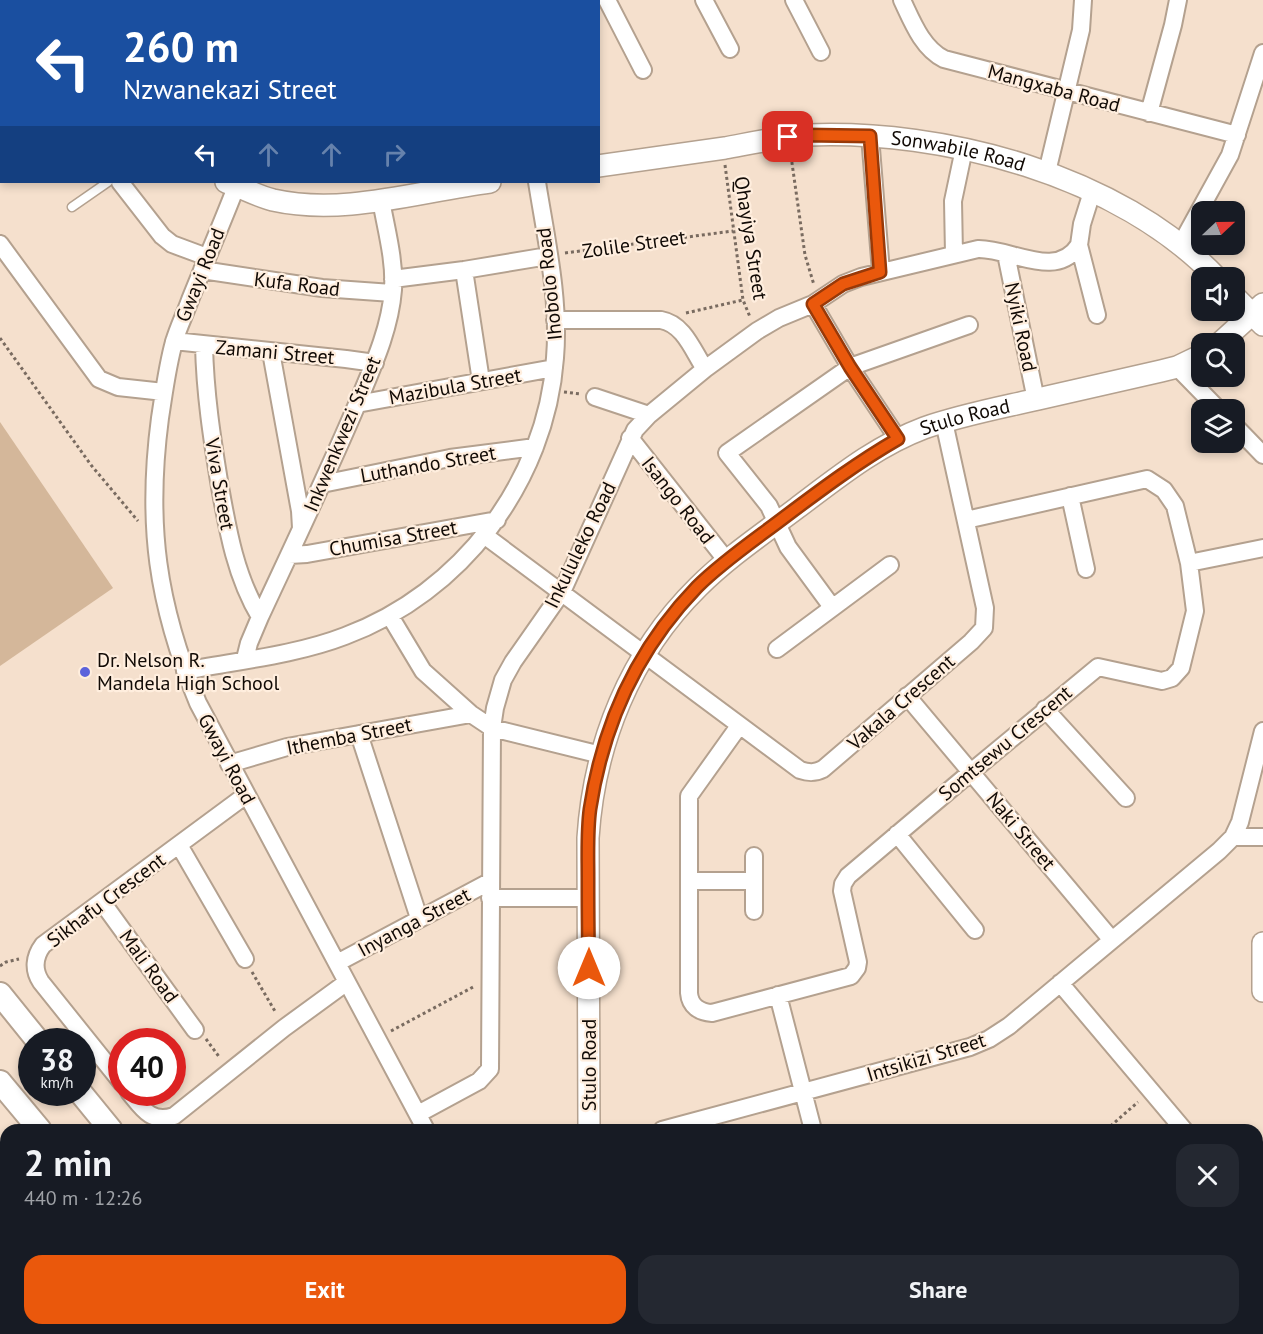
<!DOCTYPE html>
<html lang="en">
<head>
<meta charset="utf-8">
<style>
  :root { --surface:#171b24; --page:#242831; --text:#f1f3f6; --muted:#9ea1a6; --accent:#ea580c }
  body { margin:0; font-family:"PT Sans",sans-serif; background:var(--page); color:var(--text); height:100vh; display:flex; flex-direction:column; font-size:22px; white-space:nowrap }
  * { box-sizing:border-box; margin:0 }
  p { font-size:20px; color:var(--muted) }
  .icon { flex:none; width:33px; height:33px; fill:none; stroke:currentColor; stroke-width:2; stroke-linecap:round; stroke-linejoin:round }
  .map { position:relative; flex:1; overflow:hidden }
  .sheet { position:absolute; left:0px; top:1124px; width:1263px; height:212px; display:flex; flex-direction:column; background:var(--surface); border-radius:18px 18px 0 0; box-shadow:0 3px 9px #0003 }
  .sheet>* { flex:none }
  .top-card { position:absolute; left:0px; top:0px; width:600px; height:183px; box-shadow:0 3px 9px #0003; background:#1a4fa0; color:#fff; overflow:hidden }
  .needle { width:39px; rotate:68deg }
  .fabs { position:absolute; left:1191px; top:201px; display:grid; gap:12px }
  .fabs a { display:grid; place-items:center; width:54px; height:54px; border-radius:12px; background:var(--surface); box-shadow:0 3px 9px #0003; font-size:30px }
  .speed { position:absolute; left:18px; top:1028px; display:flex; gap:12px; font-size:30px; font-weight:700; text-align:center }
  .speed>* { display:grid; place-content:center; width:78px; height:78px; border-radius:50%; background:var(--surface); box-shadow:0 3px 9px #0003; line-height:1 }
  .speed small { font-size:15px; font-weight:400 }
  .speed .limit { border:9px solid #d22; background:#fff; color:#111 }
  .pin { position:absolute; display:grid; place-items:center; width:51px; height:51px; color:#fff; margin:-26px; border-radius:12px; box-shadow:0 3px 9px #0006 }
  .me { position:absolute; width:66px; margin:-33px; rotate:0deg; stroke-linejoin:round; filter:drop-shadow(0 0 4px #0008) }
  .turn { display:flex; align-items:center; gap:21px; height:126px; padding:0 24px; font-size:27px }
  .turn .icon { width:78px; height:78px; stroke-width:2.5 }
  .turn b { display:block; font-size:42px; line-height:51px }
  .lanes { display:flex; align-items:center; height:57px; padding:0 24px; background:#0003; justify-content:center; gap:30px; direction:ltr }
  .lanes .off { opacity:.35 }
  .round { display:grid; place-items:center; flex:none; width:63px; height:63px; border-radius:18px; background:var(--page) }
  .summary { display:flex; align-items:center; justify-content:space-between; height:102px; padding:0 24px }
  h1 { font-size:36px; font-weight:600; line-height:45px }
  .button { display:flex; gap:12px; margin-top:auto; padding:12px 24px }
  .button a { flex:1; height:69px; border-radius:18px; background:var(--accent); color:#fff; font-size:24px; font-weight:600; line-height:69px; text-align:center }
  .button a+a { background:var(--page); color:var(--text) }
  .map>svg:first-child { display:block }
  .green { fill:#d4b79a }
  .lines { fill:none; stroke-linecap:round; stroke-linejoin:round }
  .service-casing { stroke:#b4a18f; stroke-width:11 }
  .minor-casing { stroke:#b4a18f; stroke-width:20 }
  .tertiary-casing { stroke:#b4a18f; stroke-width:24 }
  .secondary-casing { stroke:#b4a18f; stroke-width:26 }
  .path { stroke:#796b60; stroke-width:3; stroke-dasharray:3 3; stroke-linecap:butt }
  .service { stroke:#fff; stroke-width:8 }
  .minor { stroke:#fff; stroke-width:16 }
  .tertiary { stroke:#fff; stroke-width:21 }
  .secondary { stroke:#fff; stroke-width:22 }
  .route-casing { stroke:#983908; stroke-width:15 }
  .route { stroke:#ea580c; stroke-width:10 }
  .poi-dot { fill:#5c63db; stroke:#ffeede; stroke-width:2 }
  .labels { text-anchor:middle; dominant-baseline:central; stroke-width:4.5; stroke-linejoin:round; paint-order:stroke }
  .street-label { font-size:20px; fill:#110a05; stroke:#ffeede }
  .poi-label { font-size:20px; fill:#110a05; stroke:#ffeede; text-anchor:start }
</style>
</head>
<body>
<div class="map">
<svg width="1263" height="1334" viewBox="0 0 1263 1334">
  <rect width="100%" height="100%" fill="#f5e0cd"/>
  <path class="green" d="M0,422L113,588L0,666Z"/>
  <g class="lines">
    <defs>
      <path id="service" d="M72,207L108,182
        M0,1236L6,1248
        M48,1329L49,1334
        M502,1329L506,1334"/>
      <path id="minor" d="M607,0L643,70
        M704,0L730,49
        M794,0L821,52
        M902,0C912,21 922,48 944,59L1237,135
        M432,2L433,0
        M539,2V0
        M1149,113L1173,25L1178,0
        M870,136L881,272
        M1047,172L1081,30L1083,0
        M0,173L2,172
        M120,182L162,236L172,244L207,257
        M238,182C223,221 206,260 190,300C185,314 178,328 174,342C167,367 164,393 160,418C146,524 157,604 198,703L426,1130
        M1092,192L1082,224L1079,245L1097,315
        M0,244L99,379L118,387L164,392
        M1181,244L1230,155L1263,53
        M954,254L953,201L964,149
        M1006,254L1036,400
        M202,270L322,288L392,293
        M464,270L481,381
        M393,279L464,270L548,256
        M813,304L850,367L898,439
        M555,320H661C684,324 693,351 705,369
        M174,341L346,359L375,363
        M204,345C205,393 212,439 220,487C228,532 236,577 260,617
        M271,352L300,511L301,528
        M1177,367L1219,410
        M595,397L649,415
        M357,404L554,368
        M1234,425L1263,455
        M630,438L727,561
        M322,484L450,458L535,447
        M1070,496L1086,569
        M484,535L800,770C809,773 815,773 823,769L971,642L984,628L985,608L944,422
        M289,555L307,554L497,520
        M1189,563L1263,548
        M832,607L788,547L769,506L727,453L850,367L969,325
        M390,616L423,671L471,714L492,728L601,755
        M777,649L890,565
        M245,659L249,643L260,617C293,546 327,475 358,402C373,366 390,329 393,290C395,260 386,229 381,200
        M185,671C236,661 296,655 345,636C461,593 546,482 555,358C560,299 546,239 537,182
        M907,696L1111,939
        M1045,709L1126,798
        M739,726L689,796V993C690,1006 699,1012 712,1013L851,976L857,968L858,962L842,891L843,884L848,876L971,772L1098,667L1162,681L1172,678L1181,668L1195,611L1189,563L1175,506L1164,490L1147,479L966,520
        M359,734L419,918
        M229,764L287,747L471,714
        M897,834L975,930
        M1233,837H1263
        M179,845L245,959
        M754,856V911
        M689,881H754
        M490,898H588
        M102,902L195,1030
        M337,963L491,881
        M1060,983L1184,1130
        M778,995L813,1130
        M122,1083L41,982C33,970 34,957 43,945L246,795
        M129,1092C142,1108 151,1124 174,1116L284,1028L347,982
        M418,1114L479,1081L490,1069L492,728L495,708L503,680L513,662L562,592L635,430L649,415L705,369L757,331L779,318L813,304L843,284L861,277L978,249C1011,248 1056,281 1079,245
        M662,1130L970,1047L989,1039L1009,1026L1219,851L1233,837L1240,822L1263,731
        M1257,1158H1263
        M224,1329L228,1334
        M549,1329L555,1334
        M705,1329L711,1334
        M865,1329L866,1334
        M1157,1329L1158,1334
        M952,1334L970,1329"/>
      <g id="tertiary">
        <path id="s1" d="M598,166C641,160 683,154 725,148C752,143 779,137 806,135C944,129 1119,175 1217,278"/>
        <path d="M226,182C241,187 257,196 273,200C344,216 419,191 490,182"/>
        <path d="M1234,296L1263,325"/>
        <path d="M1219,344L1263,304"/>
        <path d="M1263,943V991"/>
        <path id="s2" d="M589,1130L588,838C594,744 630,654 698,587C728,557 764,533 797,508C837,478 876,446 924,428C961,415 999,408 1038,399C1079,390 1120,380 1161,371L1177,367L1202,355"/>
      </g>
      <path id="secondary" d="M118,2L121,0
        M0,75L2,74
        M0,994L38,1041
        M0,1082L40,1130
        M80,1092L111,1130
        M267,1329L271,1334"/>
    </defs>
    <use href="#service" class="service-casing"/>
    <use href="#minor" class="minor-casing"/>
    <use href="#tertiary" class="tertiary-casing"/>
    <use href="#secondary" class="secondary-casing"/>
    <path class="path" d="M16,2L19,0
      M79,2L83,0
      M0,10L2,9
      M0,53L2,52
      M791,156L805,255L814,285
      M725,165L743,300L750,317
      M565,253L733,231
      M686,313L743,300
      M0,338L91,465L138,521
      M564,392L581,394
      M0,966L6,962L19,959
      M252,972L276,1013
      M391,1031L475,986
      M206,1039L220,1058
      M1106,1130L1138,1102"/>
    <use href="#service" class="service"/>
    <use href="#minor" class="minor"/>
    <use href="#tertiary" class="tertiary"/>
    <use href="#secondary" class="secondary"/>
  </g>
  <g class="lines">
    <defs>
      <path id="route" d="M589,968C588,937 588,907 588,877C588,854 587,831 590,809C603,724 637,649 697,587C723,561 756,539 786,516C822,489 858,462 898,439L850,367L813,304L843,284L880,272L870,136L805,135L788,137"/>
    </defs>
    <use href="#route" class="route-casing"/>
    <use href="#route" class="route"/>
  </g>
  <circle class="poi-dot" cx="85" cy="672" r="6"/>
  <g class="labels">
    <g class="street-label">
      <text transform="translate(1054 88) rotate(15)">Mangxaba Road</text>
      <text stroke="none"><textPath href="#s1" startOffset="364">Sonwabile Road</textPath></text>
      <text transform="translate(751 238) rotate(81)">Qhayiya Street</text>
      <text transform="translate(634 244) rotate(-8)">Zolile Street</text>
      <text transform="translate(200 275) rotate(-68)">Gwayi Road</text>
      <text transform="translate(297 284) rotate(7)">Kufa Road</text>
      <text transform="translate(549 284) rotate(-96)">Ihobolo Road</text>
      <text transform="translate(1021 327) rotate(78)">Nyiki Road</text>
      <text transform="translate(275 352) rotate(5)">Zamani Street</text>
      <text transform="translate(455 386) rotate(-10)">Mazibula Street</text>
      <text stroke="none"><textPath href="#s2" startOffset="892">Stulo Road</textPath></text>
      <text transform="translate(342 434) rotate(-67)">Inkwenkwezi Street</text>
      <text transform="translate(428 464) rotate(-10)">Luthando Street</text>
      <text transform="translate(220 484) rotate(80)">Viva Street</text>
      <text transform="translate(678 500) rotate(52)">Isango Road</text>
      <text transform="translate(393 538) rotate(-10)">Chumisa Street</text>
      <text transform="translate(580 545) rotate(-64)">Inkululeko Road</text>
      <text transform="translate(901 702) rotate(-41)">Vakala Crescent</text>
      <text transform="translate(349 736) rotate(-11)">Ithemba Street</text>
      <text transform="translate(1005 743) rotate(-40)">Somtsewu Crescent</text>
      <text transform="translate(227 759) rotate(62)">Gwayi Road</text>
      <text transform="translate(1021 831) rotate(50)">Naki Street</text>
      <text transform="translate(106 900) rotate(-37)">Sikhafu Crescent</text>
      <text transform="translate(414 922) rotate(-28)">Inyanga Street</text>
      <text transform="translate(149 966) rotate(54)">Mali Road</text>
      <text transform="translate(926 1057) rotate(-17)">Intsikizi Street</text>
      <text transform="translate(589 1065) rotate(-90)">Stulo Road</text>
    </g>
    <g class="poi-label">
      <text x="97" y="660">Dr. Nelson R.<tspan x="97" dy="23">Mandela High School</tspan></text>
    </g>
  </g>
</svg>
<div class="fabs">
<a><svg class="needle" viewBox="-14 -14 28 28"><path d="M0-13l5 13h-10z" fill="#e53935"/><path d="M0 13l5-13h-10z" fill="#9ea1a6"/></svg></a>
<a><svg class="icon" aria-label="sound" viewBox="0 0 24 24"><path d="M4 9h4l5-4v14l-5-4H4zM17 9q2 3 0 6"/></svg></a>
<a><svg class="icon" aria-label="search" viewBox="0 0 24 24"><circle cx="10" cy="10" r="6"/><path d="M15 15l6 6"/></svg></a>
<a><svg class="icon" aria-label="layers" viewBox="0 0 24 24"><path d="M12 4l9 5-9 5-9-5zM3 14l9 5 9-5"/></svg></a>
</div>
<div class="speed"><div>38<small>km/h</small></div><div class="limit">40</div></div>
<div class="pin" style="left:788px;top:137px;background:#d93025"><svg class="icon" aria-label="arrive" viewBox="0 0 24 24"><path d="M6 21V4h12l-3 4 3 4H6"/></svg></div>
<svg class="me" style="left:589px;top:968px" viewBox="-20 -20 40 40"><circle r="19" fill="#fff"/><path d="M0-13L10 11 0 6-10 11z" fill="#ea580c"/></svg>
<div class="top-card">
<div class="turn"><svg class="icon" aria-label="left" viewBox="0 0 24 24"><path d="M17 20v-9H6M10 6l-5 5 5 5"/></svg><div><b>260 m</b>Nzwanekazi Street</div></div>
<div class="lanes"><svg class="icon" aria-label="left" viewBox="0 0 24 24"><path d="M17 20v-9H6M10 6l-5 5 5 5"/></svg><svg class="icon off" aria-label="ahead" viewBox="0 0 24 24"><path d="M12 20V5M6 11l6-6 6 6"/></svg><svg class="icon off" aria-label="ahead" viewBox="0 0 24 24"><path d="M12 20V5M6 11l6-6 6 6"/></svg><svg class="icon off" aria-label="right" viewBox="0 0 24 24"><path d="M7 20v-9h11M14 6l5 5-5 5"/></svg></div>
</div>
<section class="sheet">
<div class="summary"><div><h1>2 min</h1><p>440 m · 12:26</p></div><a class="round"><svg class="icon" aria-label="close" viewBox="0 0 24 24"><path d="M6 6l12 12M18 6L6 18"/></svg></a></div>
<div class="button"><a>Exit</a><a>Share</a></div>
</section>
</div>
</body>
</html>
